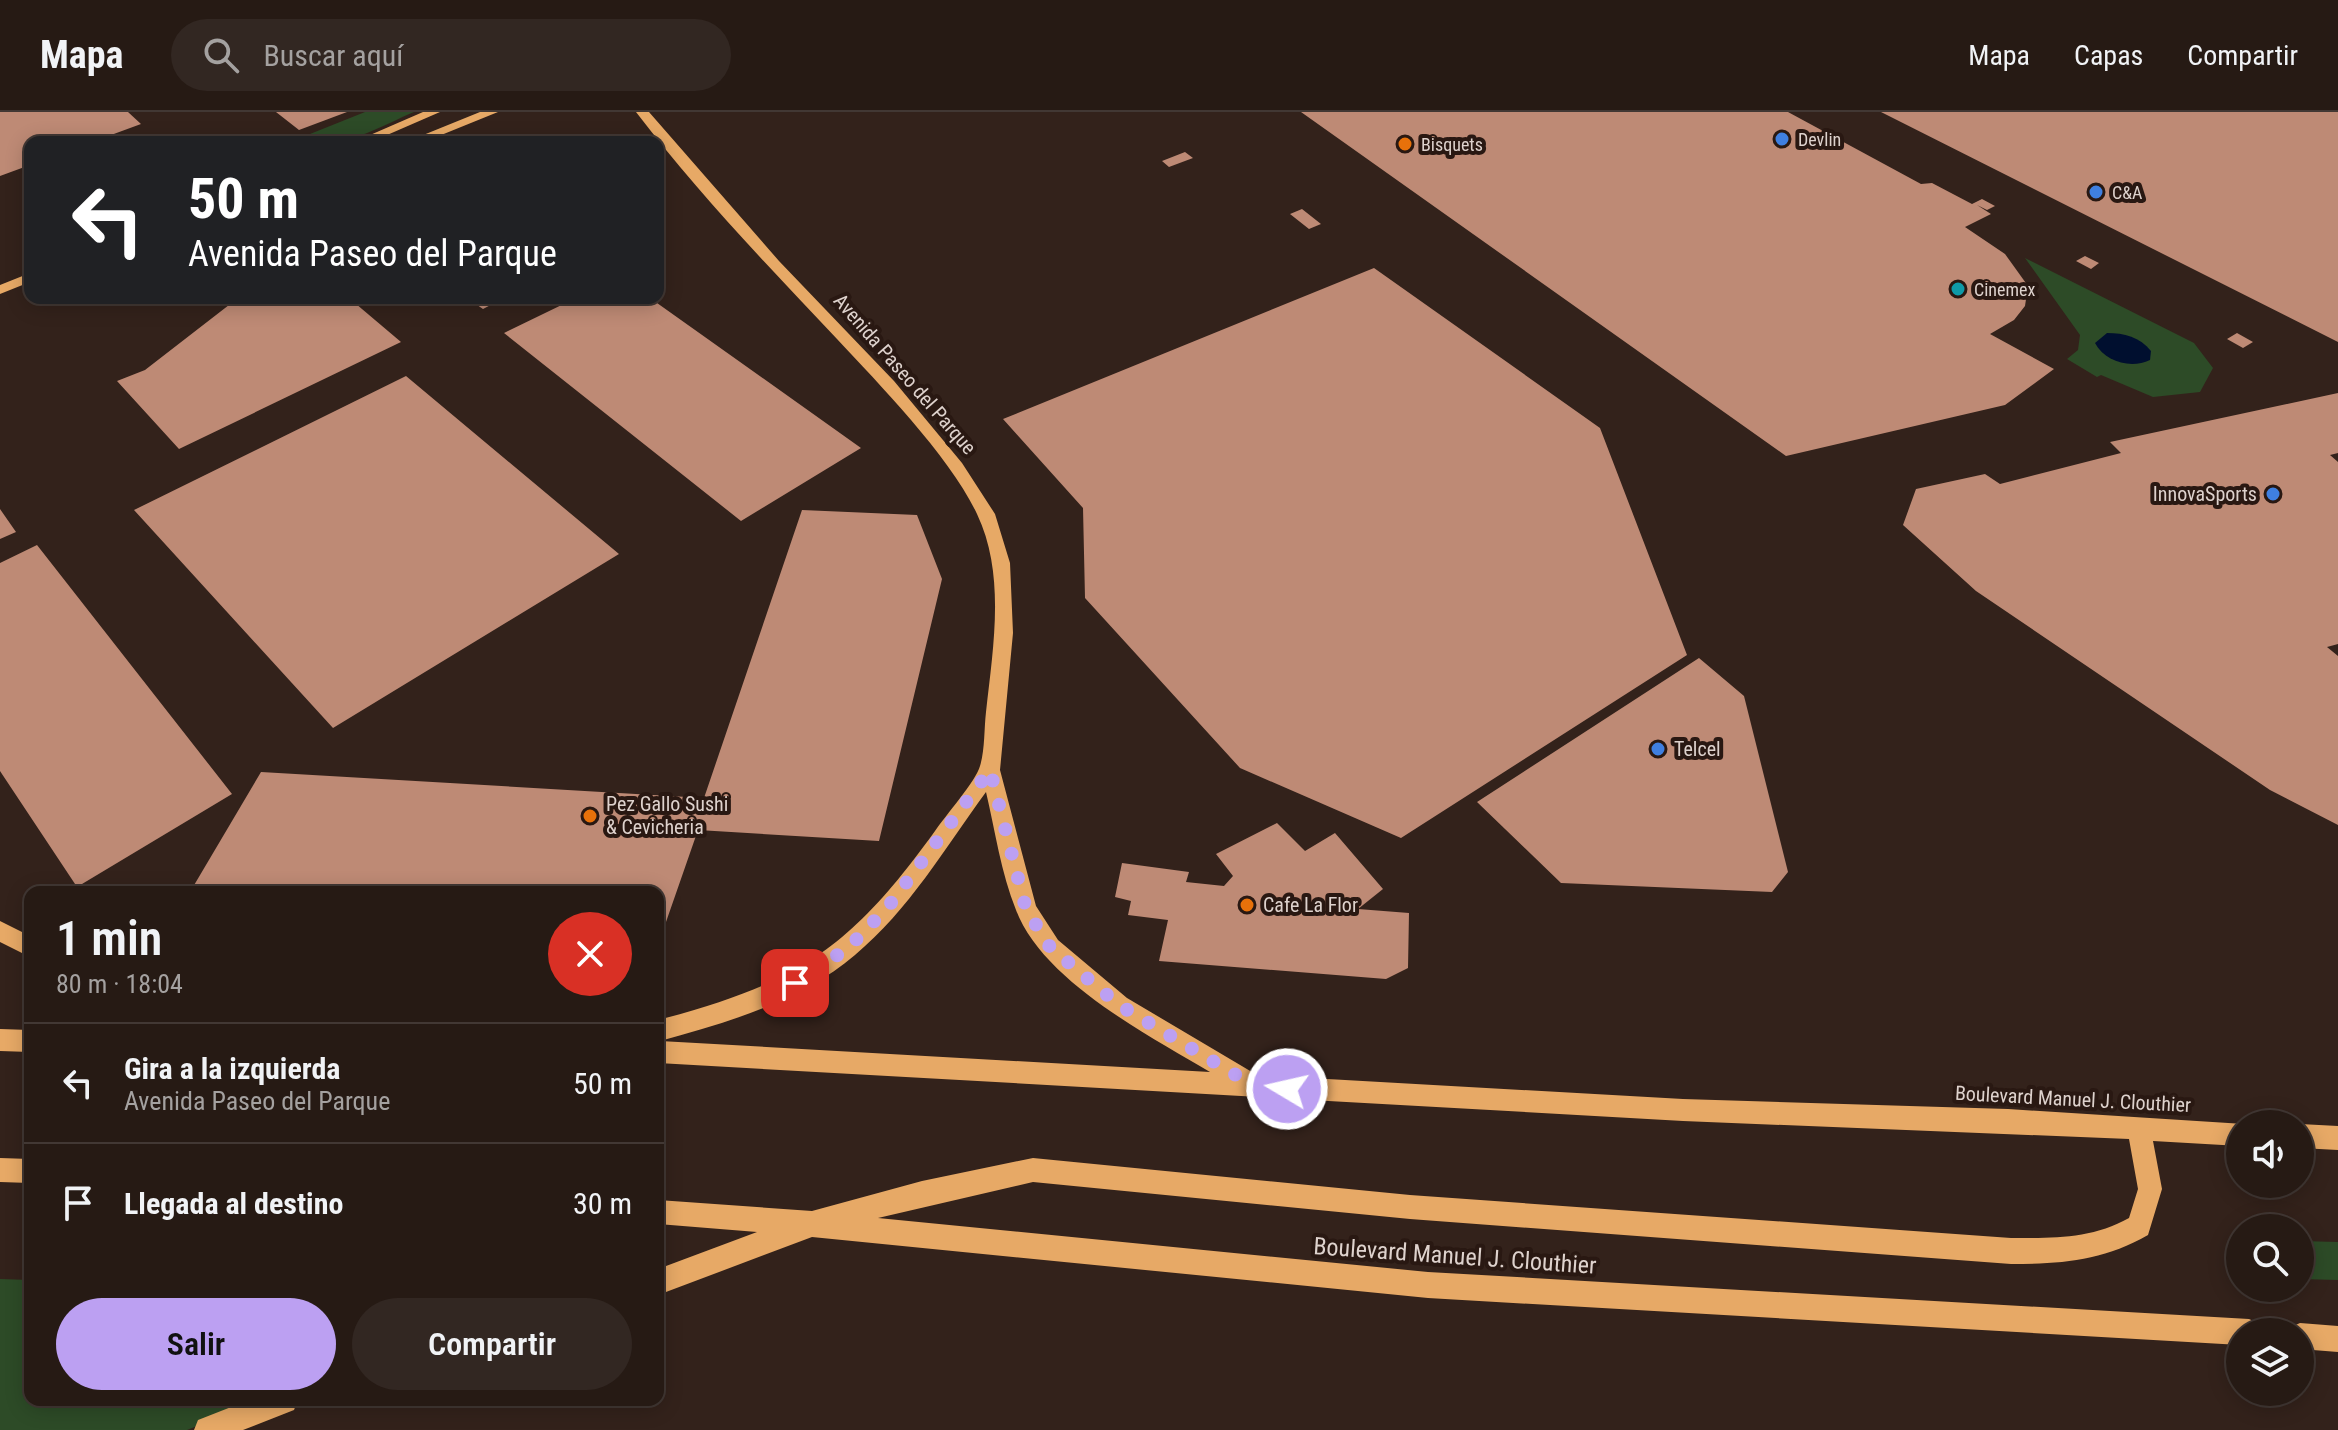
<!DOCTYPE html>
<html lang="es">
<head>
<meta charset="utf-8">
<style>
  :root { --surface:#261a14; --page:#322722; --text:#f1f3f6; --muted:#a4a1a0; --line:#423834; --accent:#bca0f2 }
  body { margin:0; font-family:"Roboto Condensed",sans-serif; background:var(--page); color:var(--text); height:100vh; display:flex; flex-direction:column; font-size:30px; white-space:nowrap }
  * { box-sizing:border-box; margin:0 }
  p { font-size:26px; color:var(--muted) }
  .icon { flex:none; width:44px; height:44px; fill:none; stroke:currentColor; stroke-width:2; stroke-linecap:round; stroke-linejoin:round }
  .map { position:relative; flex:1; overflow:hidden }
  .details { position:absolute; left:24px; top:774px; width:640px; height:520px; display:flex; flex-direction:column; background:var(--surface); border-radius:16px; box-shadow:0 4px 20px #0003,0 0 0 2px var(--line) }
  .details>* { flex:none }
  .hud { position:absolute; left:24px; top:24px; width:640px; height:168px; border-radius:16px; box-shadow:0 4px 20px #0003,0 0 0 2px var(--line); background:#202124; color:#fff; overflow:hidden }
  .buttons { position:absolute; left:2226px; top:998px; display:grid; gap:16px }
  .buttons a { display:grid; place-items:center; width:88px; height:88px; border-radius:50%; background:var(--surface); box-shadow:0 4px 20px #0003,0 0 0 2px var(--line); font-size:40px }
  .pin { position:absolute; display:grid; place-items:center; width:68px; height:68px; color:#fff; margin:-34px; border-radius:16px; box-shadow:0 4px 12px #0006 }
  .me { position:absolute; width:88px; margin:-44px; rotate:279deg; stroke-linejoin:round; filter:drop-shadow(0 0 6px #0008) }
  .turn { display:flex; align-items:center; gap:28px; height:168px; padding:0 32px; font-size:36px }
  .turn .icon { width:104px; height:104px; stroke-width:2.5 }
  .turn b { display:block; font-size:56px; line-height:68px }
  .round { display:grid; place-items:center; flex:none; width:84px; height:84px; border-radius:42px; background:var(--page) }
  .headline { display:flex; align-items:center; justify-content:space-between; height:136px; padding:0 32px }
  h1 { font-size:48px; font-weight:600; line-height:60px }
  .primary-button { display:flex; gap:16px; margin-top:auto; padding:16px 32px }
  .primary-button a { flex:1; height:92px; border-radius:48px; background:var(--accent); color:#111; font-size:32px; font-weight:600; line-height:92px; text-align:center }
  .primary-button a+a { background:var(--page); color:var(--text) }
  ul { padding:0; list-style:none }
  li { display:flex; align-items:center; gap:24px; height:120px; padding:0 32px; border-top:2px solid var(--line) }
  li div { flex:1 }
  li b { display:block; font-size:30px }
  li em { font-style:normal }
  header { display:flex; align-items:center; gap:48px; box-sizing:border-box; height:112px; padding:0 40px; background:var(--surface); border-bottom:2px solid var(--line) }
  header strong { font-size:38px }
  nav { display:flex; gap:44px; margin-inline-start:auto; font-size:28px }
  .search { width:560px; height:72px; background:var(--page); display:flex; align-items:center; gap:20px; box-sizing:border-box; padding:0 28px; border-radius:44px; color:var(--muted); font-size:30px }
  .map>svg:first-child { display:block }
  .green { fill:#2d4b27 }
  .water { fill:#000f2f }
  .building { fill:#be8a75 }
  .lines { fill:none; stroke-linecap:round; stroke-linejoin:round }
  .major { fill:#e7a966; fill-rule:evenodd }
  .route { stroke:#bca0f2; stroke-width:14; stroke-dasharray:0 25.2 }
  .shop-dot { fill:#3f7fe0; stroke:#291812; stroke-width:3 }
  .food-dot { fill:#e8710a; stroke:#291812; stroke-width:3 }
  .culture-dot { fill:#0f9aa8; stroke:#291812; stroke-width:3 }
  .labels { text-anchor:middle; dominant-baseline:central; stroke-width:8; stroke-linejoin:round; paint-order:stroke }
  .far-poi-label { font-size:18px; fill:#ded2cd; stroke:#291812; text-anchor:start }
  .street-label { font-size:20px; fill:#ded2cd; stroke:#291812 }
  .poi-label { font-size:20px; fill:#ded2cd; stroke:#291812; text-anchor:start }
  .near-street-label { font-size:24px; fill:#ded2cd; stroke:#291812 }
</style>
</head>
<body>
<header>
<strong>Mapa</strong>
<div class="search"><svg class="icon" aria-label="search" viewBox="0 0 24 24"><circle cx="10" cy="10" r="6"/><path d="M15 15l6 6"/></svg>Buscar aquí</div>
<nav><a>Mapa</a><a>Capas</a><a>Compartir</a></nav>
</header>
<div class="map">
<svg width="2338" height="1318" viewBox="0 0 2338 1318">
  <rect width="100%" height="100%" fill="#33221b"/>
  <path class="green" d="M365,0H414C386,11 332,45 305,24Z
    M2025,146L2194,231L2213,256L2200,280L2153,285L2101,263L2097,265L2067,247L2078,238L2080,223Z
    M2300,1129L2338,1130V1168L2300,1167Z
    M0,1167L30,1168V1288H263L187,1318H0Z"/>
  <path class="water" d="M2107,221C2124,221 2140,225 2151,239L2150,248C2131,257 2105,250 2095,231Z"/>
  <path class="building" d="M0,0H128L141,12L92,30H30V53L0,64Z
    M276,0H347L299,18Z
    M1301,0H1788L1921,72L1932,71L1972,92L1982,87L1995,94L1987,98L1977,93L1991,102L1965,115L2005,142L2028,174L2025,194L2014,208L1990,222L2054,257L2005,293L1786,344Z
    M1881,0H2338V230Z
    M1185,40L1193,46L1169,55L1162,49Z
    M1302,97L1321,112L1309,117L1290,102Z
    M2085,144L2099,151L2091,157L2076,149Z
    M1374,156L1600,316L1687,543L1401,726L1240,656L1085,486L1083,396L1003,307Z
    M238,186H349L401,230L179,337L117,269L145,258Z
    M467,186H504L483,197Z
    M576,186H650L861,336L741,409L504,221Z
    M2237,221L2253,230L2243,236L2227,227Z
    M406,264L619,442L333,616L134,398Z
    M2338,281V341L2330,343L2338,350V532L2327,535L2338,544V713L2270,678L1976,479L1903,413L1916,377L1985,362L2000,372L2121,341L2110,330Z
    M0,397L16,420L0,427Z
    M802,398L917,403L942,467L879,729L698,718L658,833V780H190L261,660L704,686Z
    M37,433L232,682L77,775L0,659V451Z
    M1699,546L1744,584L1788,760L1772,780L1561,771L1477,690Z
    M1277,711L1305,739L1335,721L1383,777L1358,797L1409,801L1408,856L1386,867L1159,849L1168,808L1128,803L1131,789L1115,785L1122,751L1189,760L1186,770L1224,774L1233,764L1216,742Z"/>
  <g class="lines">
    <path class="major" d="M423,0H440L371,30H354Z
      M480,0H498L424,30H406Z
      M636,0H649L779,149L894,269L962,351L995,402L1010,451L1013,521L1000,658L1036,794L1058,828L1127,886L1257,963L1683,987L2008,997L2244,1012H2240V1034L2153,1029L2162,1077L2148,1123C2103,1149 2061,1152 2011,1152L1410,1107L1033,1070L878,1106L1428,1160L2249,1207L2258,1211L2262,1220H2240V1233L1428,1186L812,1125L658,1183V1157L757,1120L658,1112V1088L812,1099L922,1069L1033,1046L1410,1083L2011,1126C2053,1126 2092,1127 2129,1106L2138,1077L2129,1027L1683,1009L658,951V908C798,871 850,837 935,719C945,704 976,669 980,654C985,638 984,617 986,600C993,536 1006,463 977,402C951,346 880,273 837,227C768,154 697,80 636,0ZM986,680C995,718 1001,761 1016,798C1043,869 1148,923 1210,960L660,929C728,910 800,890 855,843C909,798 945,736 986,680Z
      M30,161V170L0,182V173Z
      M0,809L30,824V845L0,830Z
      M0,917L30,918V940L0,939Z
      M2300,1012L2338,1014V1038L2300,1036Z
      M0,1046L30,1047V1071L0,1070Z
      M2300,1211L2338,1214V1240L2300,1237V1220H2288L2291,1215Z
      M249,1288H298L294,1298L243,1318H194L198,1308Z"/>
  </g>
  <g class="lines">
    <path class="route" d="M795,871L848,836L888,795L990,658L1026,797L1050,835L1119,893L1174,926L1256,975L1287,977"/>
  </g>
  <g class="shop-dot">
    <circle cx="1782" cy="27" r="8"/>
    <circle cx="2096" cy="80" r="8"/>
    <circle cx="2273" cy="382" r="8"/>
    <circle cx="1658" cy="637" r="8"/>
  </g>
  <g class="food-dot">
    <circle cx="1405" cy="32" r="8"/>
    <circle cx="590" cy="704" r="8"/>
    <circle cx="1247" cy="793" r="8"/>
  </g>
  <circle class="culture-dot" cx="1958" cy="177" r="8"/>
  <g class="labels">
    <g class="far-poi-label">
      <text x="1798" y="27">Devlin</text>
      <text x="1421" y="32">Bisquets</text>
      <text x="2112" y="80">C&amp;A</text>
      <text x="1974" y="177">Cinemex</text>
    </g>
    <g class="street-label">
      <text transform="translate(905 262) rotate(49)">Avenida Paseo del Parque</text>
      <text transform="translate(2073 987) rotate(3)">Boulevard Manuel J. Clouthier</text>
    </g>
    <g class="poi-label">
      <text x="2257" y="382" text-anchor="end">InnovaSports</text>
      <text x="1674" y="637">Telcel</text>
      <text x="606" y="692">Pez Gallo Sushi<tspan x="606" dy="23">&amp; Cevicheria</tspan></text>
      <text x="1263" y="793">Cafe La Flor</text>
    </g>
    <g class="near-street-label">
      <text transform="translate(1455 1144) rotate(4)">Boulevard Manuel J. Clouthier</text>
    </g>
  </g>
</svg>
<div class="buttons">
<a><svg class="icon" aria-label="sound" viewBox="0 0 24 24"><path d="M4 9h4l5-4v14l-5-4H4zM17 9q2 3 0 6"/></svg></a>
<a><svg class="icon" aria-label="search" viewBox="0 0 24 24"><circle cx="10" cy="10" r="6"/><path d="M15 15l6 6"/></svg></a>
<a><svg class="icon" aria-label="layers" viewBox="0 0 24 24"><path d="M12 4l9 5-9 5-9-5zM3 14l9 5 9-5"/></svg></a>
</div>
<div class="pin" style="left:795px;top:871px;background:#d93025"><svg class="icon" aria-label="arrive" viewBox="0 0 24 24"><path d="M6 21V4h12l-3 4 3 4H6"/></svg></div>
<svg class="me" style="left:1287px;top:977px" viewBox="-20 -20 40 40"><circle r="17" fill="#bca0f2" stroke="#fff" stroke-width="3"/><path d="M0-11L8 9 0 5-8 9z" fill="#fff"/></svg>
<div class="hud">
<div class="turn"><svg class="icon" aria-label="left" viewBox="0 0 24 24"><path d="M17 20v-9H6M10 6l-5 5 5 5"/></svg><div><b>50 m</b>Avenida Paseo del Parque</div></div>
</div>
<section class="details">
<div class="headline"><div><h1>1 min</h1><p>80 m · 18:04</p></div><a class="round" style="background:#d93025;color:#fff"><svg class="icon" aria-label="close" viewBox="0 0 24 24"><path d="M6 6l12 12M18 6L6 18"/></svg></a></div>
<ul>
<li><svg class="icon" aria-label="left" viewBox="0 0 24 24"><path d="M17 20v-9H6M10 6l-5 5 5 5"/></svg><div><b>Gira a la izquierda</b><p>Avenida Paseo del Parque</p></div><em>50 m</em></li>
<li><svg class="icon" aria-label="arrive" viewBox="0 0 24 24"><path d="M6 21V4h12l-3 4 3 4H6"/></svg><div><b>Llegada al destino</b></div><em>30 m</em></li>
</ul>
<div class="primary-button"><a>Salir</a><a>Compartir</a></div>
</section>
</div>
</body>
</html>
